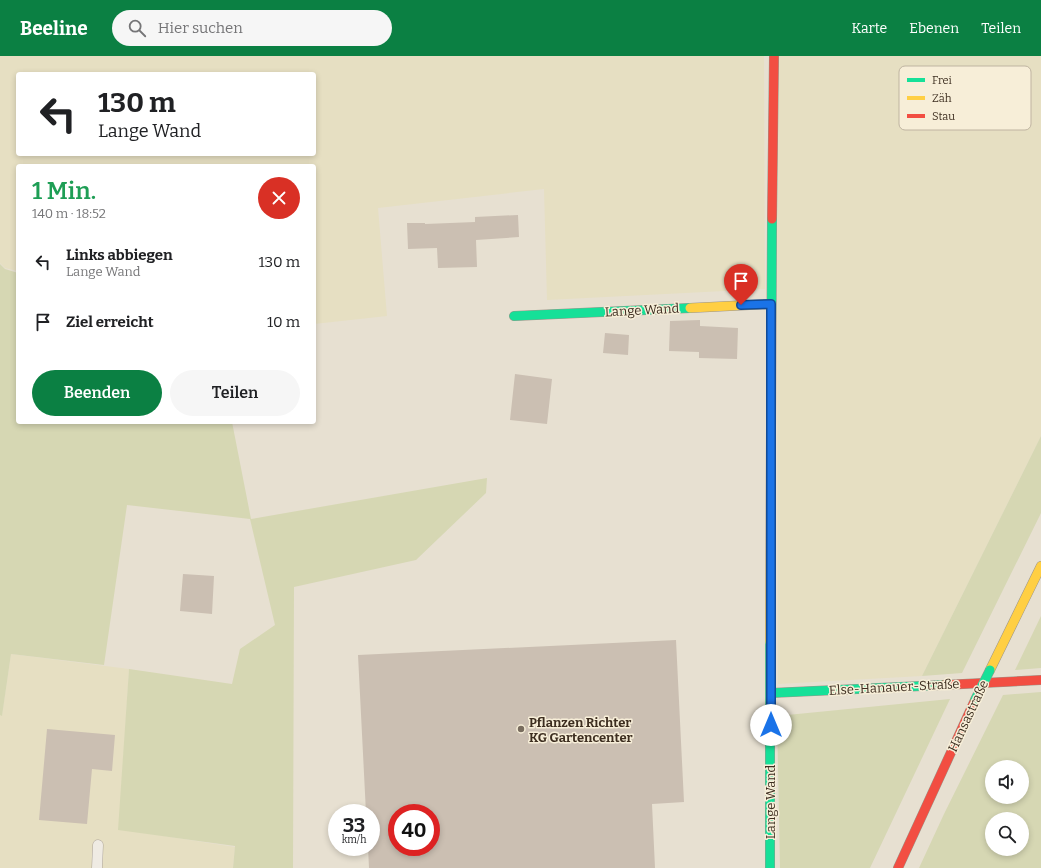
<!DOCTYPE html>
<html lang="de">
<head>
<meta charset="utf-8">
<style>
  :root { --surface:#fff; --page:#f6f6f6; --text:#202124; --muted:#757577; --accent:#0b8043 }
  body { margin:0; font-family:Bitter,serif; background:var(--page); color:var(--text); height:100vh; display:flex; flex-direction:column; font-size:15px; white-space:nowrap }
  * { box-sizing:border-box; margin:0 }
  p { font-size:13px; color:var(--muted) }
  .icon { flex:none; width:22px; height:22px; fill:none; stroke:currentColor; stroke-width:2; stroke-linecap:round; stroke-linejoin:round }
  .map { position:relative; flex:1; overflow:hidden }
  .side { position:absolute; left:16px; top:108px; width:300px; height:260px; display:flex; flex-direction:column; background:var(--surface); border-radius:4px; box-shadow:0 2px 6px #0003 }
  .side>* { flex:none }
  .guide { position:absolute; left:16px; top:16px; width:300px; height:84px; border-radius:4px; box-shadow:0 2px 6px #0003; background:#fff; color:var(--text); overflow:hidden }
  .controls { position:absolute; left:985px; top:704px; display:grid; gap:8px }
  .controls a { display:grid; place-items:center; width:44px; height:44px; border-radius:50%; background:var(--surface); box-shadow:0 2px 6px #0003; font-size:20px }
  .speed { position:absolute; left:328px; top:748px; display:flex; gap:8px; font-size:20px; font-weight:700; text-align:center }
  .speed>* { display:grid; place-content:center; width:52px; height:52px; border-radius:50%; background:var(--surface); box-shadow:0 2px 6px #0003; line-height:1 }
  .speed small { font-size:10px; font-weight:400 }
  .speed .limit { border:6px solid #d22; background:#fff; color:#111 }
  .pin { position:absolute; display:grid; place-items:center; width:34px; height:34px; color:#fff; margin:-41px -17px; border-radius:50% 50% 50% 0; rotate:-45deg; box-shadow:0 0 4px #0007 }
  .pin .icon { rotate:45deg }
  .me { position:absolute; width:44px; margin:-22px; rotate:0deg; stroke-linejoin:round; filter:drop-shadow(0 0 3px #0008) }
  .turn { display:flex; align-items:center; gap:14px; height:84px; padding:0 16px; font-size:18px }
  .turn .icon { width:52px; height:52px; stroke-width:2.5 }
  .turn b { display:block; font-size:28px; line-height:34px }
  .round { display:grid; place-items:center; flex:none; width:42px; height:42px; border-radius:21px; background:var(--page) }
  .summary { display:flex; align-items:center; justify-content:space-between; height:68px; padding:0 16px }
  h1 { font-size:24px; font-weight:600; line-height:30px; color:#1e9e55 }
  .button { display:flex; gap:8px; margin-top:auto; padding:8px 16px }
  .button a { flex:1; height:46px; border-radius:24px; background:var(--accent); color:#fff; font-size:16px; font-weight:600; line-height:46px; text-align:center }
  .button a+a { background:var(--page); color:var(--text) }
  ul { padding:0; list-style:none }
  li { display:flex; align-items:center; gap:12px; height:60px; padding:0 16px }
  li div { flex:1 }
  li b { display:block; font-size:15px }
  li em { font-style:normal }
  header { display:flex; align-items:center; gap:24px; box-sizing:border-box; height:56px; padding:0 20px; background:var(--accent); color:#fff }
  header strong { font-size:19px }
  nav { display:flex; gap:22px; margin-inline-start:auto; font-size:14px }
  .search { width:280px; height:36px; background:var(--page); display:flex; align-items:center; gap:10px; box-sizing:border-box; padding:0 14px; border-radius:22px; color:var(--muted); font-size:15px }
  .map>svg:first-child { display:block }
  .farmland { fill:#e6dfc2; fill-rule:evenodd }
  .green { fill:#d6d7b3; fill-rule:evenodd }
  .building { fill:#cbbfb2; fill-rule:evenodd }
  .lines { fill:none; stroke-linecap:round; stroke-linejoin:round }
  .lane-casing { stroke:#ada599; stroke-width:11 }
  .fast-casing { stroke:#9c958a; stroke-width:10 }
  .slow-casing { stroke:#9c958a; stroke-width:10 }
  .jam-casing { stroke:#9c958a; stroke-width:10 }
  .lane { stroke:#efebe3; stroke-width:10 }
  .fast { stroke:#16e098; stroke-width:9 }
  .slow { stroke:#ffcf43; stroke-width:9 }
  .jam { stroke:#f24e42; stroke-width:9 }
  .fast-bridge-casing { stroke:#9c958a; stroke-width:10; stroke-linecap:butt }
  .fast-bridge { stroke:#16e098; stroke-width:9 }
  .route-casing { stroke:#114b97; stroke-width:10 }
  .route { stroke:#1a73e8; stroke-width:7 }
  .poi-dot { fill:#786c5e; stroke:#f7eed8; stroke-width:1.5 }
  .labels { text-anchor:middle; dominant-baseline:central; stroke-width:3; stroke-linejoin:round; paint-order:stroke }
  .street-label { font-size:13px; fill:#3d2e20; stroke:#f7eed8 }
  .poi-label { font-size:13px; font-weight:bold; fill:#3d2e20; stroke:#f7eed8; text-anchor:start }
  .key { fill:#f7eed8; stroke:#bfb4a1; stroke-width:1 }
  .key-label { font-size:11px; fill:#3d2e20 }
</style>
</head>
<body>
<header>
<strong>Beeline</strong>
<div class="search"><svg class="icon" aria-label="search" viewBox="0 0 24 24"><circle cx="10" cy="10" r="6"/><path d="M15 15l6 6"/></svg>Hier suchen</div>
<nav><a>Karte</a><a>Ebenen</a><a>Teilen</a></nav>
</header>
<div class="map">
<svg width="1041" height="812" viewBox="0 0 1041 812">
  <rect width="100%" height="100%" fill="#e7e0d1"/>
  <path class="farmland" d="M0,0H764L765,233L547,244L544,133L378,152L387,260L314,268V110H18V215L5,212L0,207ZM18,18H314V98H18Z
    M777,0H1041V380L922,620L778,628Z
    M11,598L129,613L119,773L235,791L233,812H0V659H2Z"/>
  <path class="green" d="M0,208L5,213L18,217V366H232L251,463L487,422L486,437L416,504L294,531L293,812H233L235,790L118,774L129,613L232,628L240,593L275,569L250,463L127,449L104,609L11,598L2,660L0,659Z
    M1041,380V457L962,617L922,620Z
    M1041,560V612L1015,614L1016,612Z
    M1041,636V812H919L944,758L1003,639ZM992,711H1022V741H992ZM992,763H1022V793H992Z
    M950,643L870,812H780L777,660Z"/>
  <path class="building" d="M518,159L519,181L476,184L477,211L438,212L437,192L408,193L407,167H425V168L475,166V161Z
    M700,264V270L738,272L737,303L699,302V296L669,295L670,265Z
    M605,277L629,279L628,299L603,297Z
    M515,318L552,323L547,368L510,364Z
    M183,518L214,520L212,558L180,555Z
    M676,584L684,746L652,748L655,812H369L368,791H371V757H366L358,599ZM397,757H431V791H397Z
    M47,673L115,679L112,715L92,713L87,768L39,764Z"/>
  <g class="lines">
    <defs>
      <path id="lane" d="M97,812L98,789"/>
      <path id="fast" d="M514,260L690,252
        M771,374L772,163
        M771,637L943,629
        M770,812V586"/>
      <path id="slow" d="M690,252L771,248
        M770,586L771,374
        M990,614L1041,510"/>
      <path id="jam" d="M772,163L774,0
        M943,629L1041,624
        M898,812L975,644"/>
    </defs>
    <use href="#lane" class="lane-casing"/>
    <use href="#fast" class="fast-casing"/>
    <use href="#slow" class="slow-casing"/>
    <use href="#jam" class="jam-casing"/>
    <use href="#lane" class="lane"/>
    <use href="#fast" class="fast"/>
    <use href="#slow" class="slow"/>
    <use href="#jam" class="jam"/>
    <defs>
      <path id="fast-bridge" d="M975,644L990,614"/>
    </defs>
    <use href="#fast-bridge" class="fast-bridge-casing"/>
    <use href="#fast-bridge" class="fast-bridge"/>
  </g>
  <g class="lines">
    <defs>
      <path id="route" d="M741,249L771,248V669"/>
    </defs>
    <use href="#route" class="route-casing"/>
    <use href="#route" class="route"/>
  </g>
  <circle class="poi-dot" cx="521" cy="673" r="4"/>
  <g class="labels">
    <g class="street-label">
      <text transform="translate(642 254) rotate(-3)">Lange Wand</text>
      <text transform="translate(894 631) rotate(-3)">Else-Hanauer-Straße</text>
      <text transform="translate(968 660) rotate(-65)">Hansastraße</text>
      <text transform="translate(770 746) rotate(-90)">Lange Wand</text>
    </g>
    <g class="poi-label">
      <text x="529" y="666">Pflanzen Richter<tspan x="529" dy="15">KG Gartencenter</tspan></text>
    </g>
  </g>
  <rect x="899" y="10" width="132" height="64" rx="6" class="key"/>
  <rect x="907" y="22" width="18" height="4" fill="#16e098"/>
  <rect x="907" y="40" width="18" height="4" fill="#ffcf43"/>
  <rect x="907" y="58" width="18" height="4" fill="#f24e42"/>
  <g class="key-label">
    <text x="932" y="28">Frei</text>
    <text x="932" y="46">Zäh</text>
    <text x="932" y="64">Stau</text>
  </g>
</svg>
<div class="controls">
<a><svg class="icon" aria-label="sound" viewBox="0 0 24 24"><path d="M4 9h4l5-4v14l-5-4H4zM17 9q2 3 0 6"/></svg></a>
<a><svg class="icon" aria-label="search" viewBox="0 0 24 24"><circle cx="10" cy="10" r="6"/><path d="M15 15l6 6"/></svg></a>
</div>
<div class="speed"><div>33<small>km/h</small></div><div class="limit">40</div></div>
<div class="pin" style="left:741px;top:249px;background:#d93025"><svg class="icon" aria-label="arrive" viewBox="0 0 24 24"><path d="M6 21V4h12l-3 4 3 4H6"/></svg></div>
<svg class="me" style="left:771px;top:669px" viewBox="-20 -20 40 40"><circle r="19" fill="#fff"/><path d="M0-13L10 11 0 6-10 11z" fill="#1a73e8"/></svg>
<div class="guide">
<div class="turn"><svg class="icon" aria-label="left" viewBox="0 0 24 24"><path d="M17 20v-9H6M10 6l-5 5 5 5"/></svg><div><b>130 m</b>Lange Wand</div></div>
</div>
<section class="side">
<div class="summary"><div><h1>1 Min.</h1><p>140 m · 18:52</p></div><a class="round" style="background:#d93025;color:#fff"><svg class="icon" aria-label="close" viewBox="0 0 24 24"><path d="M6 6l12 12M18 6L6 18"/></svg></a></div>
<ul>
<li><svg class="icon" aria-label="left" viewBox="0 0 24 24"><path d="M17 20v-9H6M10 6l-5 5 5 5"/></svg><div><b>Links abbiegen</b><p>Lange Wand</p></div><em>130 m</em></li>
<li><svg class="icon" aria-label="arrive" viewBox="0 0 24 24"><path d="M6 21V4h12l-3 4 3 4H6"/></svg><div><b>Ziel erreicht</b></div><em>10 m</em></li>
</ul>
<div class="button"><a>Beenden</a><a>Teilen</a></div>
</section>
</div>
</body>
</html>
